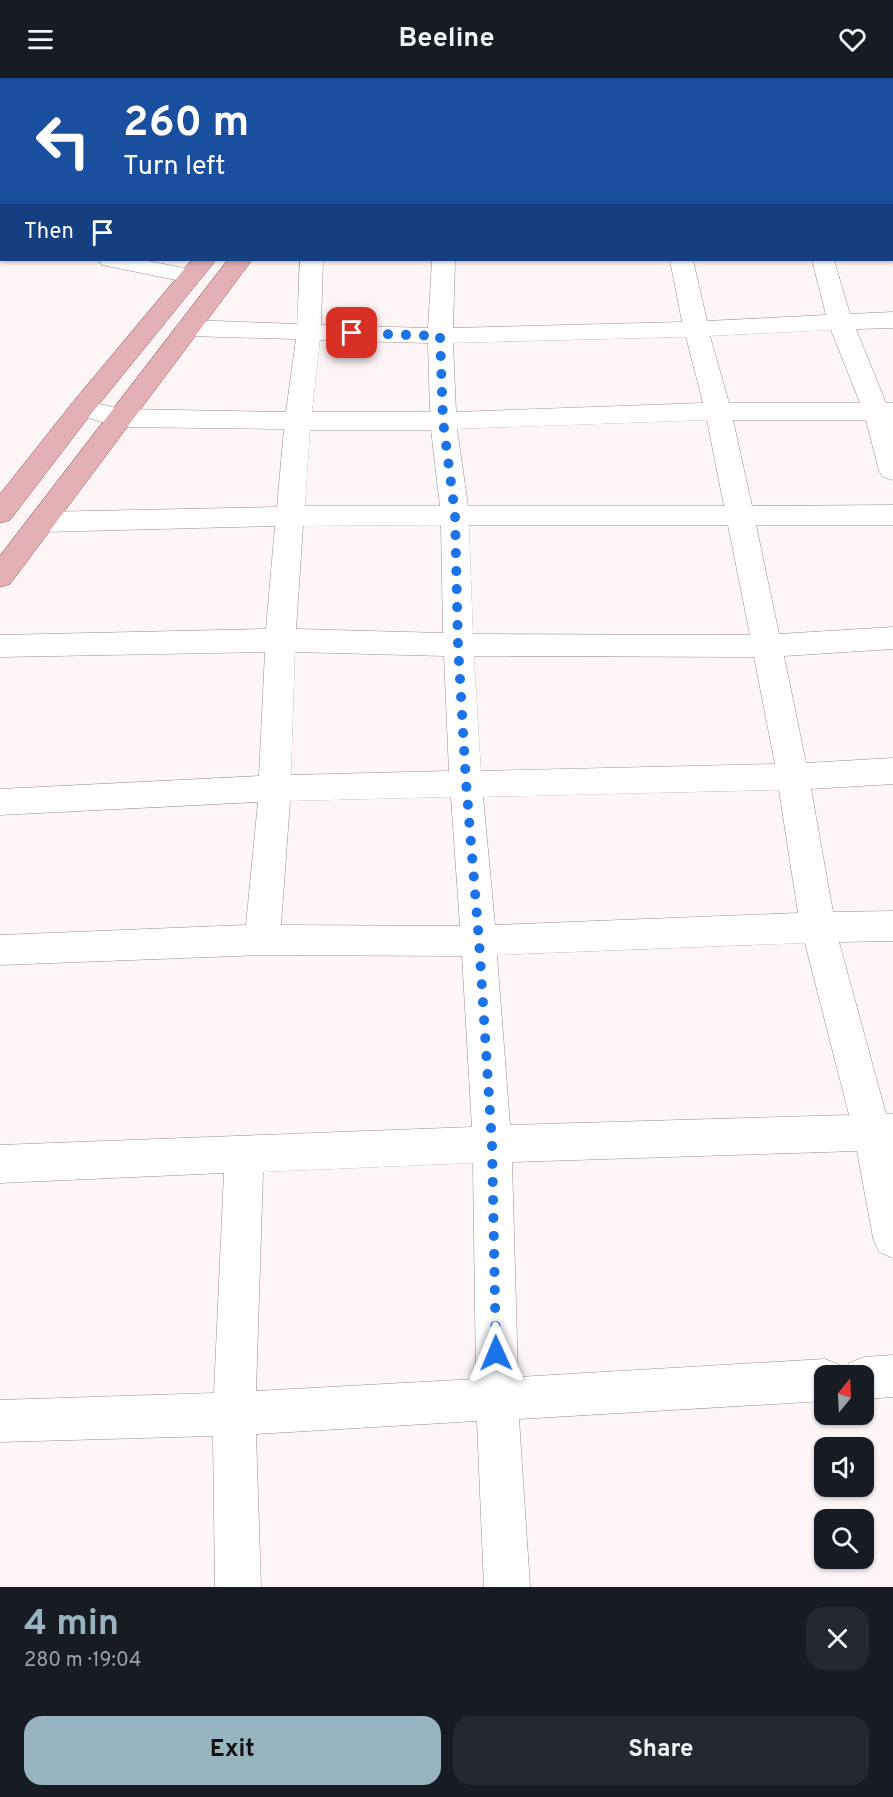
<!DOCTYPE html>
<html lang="en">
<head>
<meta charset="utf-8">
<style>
  :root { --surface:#171b24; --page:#242831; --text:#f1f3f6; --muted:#9ea1a6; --accent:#98b4c0 }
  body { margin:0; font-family:Overpass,sans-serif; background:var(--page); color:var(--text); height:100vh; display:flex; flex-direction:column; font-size:22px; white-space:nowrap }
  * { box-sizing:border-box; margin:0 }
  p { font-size:20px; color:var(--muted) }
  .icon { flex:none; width:33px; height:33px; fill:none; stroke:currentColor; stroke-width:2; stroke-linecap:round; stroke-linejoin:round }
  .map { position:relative; height:1509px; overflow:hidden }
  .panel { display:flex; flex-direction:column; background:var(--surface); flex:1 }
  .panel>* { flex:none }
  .top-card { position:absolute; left:0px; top:0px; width:894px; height:183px; box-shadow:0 2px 4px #0004; background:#1a4fa0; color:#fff; overflow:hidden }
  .needle { width:39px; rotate:18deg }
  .fabs { position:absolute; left:814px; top:1287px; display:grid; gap:12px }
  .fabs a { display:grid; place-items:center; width:60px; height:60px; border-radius:12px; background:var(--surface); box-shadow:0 2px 4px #0004; font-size:30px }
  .pin { position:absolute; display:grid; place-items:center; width:51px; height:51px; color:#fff; margin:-26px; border-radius:12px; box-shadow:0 3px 9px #0006 }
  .me { position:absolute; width:66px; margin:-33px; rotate:359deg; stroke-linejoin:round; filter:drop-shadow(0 0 4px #0008) }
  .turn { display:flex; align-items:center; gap:21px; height:126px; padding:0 24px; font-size:27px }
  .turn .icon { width:78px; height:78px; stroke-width:2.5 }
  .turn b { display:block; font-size:42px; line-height:51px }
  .then { display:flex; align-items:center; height:57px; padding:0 24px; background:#0003; gap:12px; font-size:22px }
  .round { display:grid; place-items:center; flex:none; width:63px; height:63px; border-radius:18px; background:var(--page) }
  .head { display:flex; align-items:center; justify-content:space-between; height:102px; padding:0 24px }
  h1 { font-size:36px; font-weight:700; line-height:45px; color:var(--accent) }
  .button { display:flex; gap:12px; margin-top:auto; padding:12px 24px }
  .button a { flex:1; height:69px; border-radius:18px; background:var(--accent); color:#111; font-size:24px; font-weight:700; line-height:69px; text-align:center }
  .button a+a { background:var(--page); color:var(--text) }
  header { display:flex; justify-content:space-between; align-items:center; height:78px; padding:0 24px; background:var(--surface); font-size:27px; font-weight:700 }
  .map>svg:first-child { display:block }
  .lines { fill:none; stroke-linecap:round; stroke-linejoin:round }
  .minor-casing { stroke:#998c8c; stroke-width:1 }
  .major-casing { stroke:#965e62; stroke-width:1 }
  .minor { fill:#fff; fill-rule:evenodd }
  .major { fill:#e2afb3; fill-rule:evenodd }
  .route { stroke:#1a73e8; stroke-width:10; stroke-dasharray:0 18 }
</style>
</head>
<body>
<header><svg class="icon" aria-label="menu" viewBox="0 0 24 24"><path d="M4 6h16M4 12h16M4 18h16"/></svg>Beeline<svg class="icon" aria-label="heart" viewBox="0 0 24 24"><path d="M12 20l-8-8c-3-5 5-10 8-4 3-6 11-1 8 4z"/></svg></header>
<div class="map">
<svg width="893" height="1509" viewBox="0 0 893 1509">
  <rect width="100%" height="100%" fill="#fef6f6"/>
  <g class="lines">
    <defs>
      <path id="minor" d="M143,0H169L170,2H144Z
        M444,0H464V2H444Z
        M631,0H651L652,2H631Z
        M753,0H773L774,2H753Z
        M0,2H2V14H0Z
        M892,3H893V15H892Z
        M892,66H893V80H892Z
        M0,68H2V82H0Z
        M2,127V142L0,143V128Z
        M892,145H893V159H892Z
        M0,152H2V167L0,166Z
        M98,182H143L199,193L203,198L199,203L191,205L102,187Z
        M300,182H323L321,247L428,250L432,182H455L453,250L682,244L670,182H693L707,243L826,237L812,182H834L850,236L893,234V250L856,251L886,325H893V402L883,399L879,393L866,342H733L752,428L893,427V447H756L779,556L893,549V571L784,578L806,685L893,680V706L811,711L833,834L893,833V863L839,864L886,1036H893V1180L879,1174L873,1160L857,1073L512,1084L518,1299L825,1281L840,1287L844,1297L849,1285L864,1279L893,1277V1319L864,1321V1298H825V1323L519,1341L530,1509H484L477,1343L256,1356L261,1509H215L213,1358L0,1364V1322L214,1315L224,1095L0,1105V1067L472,1049L462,878L262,877L0,887V857L246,847L258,724L0,737V711L259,698L265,574L0,579V557L266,551L275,448L42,454L32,451L28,444L32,437L42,434L277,429L284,351L121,349L73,336L69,330L73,324L82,322L121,331L286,334L296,261L188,258L179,255L176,250L179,245L188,242L297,246ZM831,252L860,325H729L710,258ZM686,259L703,325L456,334L453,265ZM320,262L428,265L430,334H312ZM707,342L724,428H468L457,351ZM310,352H431L440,428H305ZM441,447L443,555L296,551L303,448ZM469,447H728L750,557L473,556ZM295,574L444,578L449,693L291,697ZM474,578L754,579L775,686L481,693ZM779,712L798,835L495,847L483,719ZM451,719L460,848L281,847L290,723ZM805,865L849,1037L510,1047L497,877ZM473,1085L476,1301L256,1313L263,1094Z"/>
      <path id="major" d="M337,0H357L336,2Z
        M369,0H389L368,2Z
        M192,182H216L91,336L10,442L0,445V416L73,324Z
        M228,182H252L10,506L0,509V478Z"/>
    </defs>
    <use href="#minor" class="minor-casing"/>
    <use href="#major" class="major-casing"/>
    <use href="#minor" class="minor"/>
    <use href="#major" class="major"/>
  </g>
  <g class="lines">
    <path class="route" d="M352,255L440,258L443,343L455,436L458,567L466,704L479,863L492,1066L496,1275"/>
  </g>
</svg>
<div class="fabs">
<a><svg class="needle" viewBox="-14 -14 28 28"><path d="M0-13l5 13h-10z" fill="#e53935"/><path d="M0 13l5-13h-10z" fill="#9ea1a6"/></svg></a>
<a><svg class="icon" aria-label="sound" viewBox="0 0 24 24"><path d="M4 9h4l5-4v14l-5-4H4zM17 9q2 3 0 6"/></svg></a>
<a><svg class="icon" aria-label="search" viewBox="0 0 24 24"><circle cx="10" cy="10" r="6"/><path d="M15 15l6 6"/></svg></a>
</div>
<div class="pin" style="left:352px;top:255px;background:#d93025"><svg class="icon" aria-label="arrive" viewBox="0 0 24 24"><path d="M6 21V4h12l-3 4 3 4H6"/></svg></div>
<svg class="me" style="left:496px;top:1275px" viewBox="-20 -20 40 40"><path d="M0-17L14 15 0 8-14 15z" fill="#1a73e8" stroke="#fff" stroke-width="4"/></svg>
<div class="top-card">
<div class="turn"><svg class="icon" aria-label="left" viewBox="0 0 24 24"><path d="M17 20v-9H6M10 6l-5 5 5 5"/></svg><div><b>260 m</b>Turn left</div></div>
<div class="then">Then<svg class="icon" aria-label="arrive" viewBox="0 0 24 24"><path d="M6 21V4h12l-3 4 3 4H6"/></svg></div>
</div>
</div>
<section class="panel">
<div class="head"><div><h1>4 min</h1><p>280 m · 19:04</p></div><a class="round"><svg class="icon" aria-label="close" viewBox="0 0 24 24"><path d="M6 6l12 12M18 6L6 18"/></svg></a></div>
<div class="button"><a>Exit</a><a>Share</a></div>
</section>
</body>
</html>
